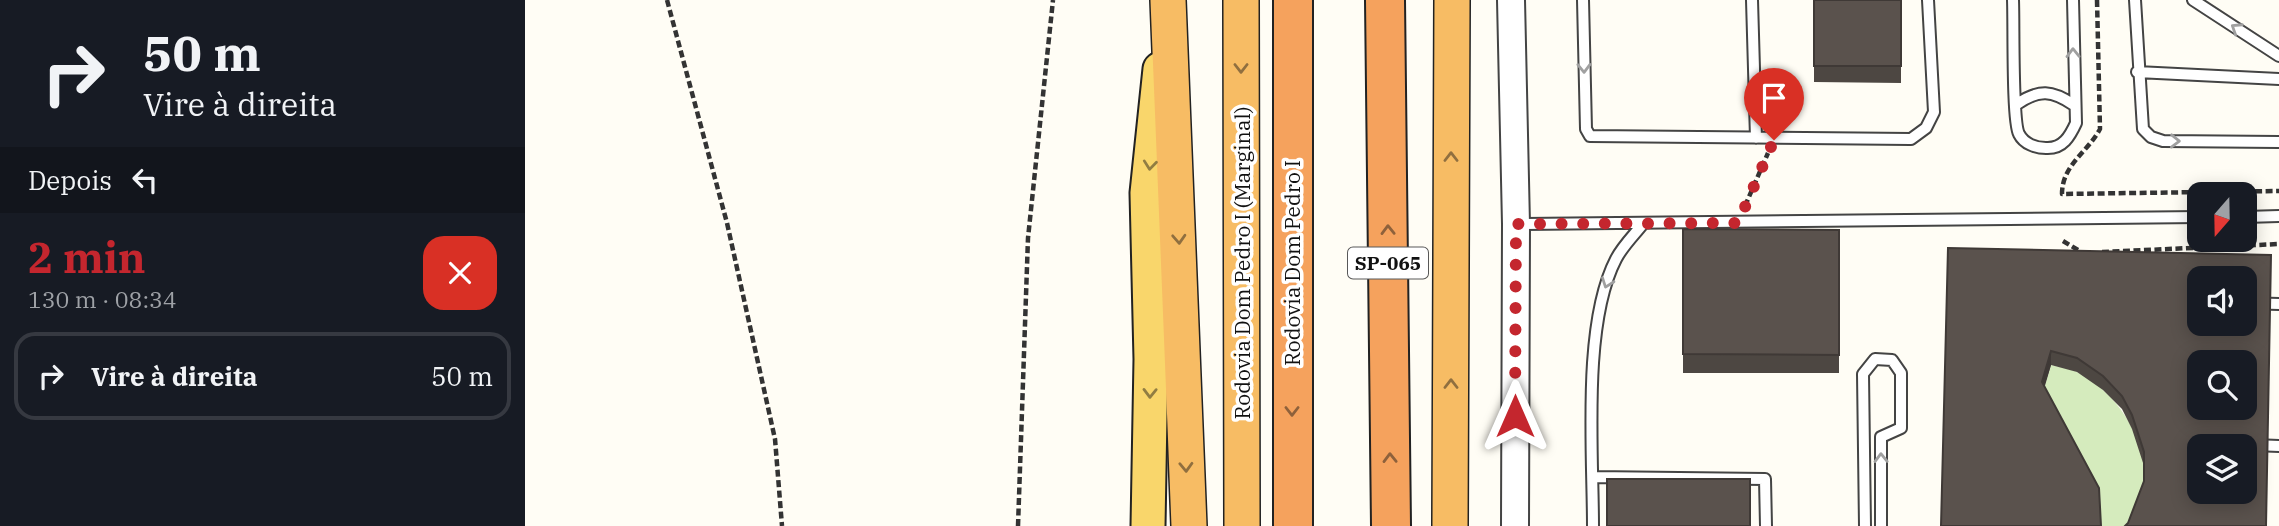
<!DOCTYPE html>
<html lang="pt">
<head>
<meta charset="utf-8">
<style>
  :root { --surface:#171b24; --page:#20242c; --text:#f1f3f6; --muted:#9ea1a6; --line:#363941; --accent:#c4262e }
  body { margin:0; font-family:"IBM Plex Serif",serif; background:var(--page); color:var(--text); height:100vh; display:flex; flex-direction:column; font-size:26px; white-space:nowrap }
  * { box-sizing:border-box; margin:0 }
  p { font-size:23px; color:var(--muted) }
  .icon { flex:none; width:38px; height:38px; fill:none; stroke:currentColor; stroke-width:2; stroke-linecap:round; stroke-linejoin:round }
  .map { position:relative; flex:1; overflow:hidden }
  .panel { display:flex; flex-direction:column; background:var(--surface); width:525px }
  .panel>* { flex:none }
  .hud { background:#171b24; color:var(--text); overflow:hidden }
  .needle { width:46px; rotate:200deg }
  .tools { position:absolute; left:1662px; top:182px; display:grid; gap:14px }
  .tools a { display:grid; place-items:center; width:70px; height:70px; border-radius:14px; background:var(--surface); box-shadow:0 4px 18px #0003; font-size:35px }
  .pin { position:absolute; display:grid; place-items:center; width:60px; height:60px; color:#fff; margin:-72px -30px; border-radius:50% 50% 50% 0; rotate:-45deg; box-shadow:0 0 7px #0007 }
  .pin .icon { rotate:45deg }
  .me { position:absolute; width:77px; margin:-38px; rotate:0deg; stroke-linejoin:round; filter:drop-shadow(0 0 5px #0008) }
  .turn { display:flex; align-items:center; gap:24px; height:147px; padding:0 28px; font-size:32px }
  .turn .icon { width:91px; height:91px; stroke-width:2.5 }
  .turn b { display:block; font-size:49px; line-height:60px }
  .then { display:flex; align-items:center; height:66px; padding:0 28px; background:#0003; gap:14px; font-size:26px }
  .round { display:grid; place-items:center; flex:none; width:74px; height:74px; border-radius:21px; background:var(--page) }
  .summary { display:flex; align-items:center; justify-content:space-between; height:119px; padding:0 28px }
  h1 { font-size:42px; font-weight:800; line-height:52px; color:var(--accent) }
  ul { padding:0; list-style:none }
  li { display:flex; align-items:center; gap:21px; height:88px; margin:0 14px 10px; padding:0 14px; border:4px solid var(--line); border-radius:21px }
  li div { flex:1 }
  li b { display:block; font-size:26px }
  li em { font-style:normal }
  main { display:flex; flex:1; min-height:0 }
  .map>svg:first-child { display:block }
  .green { fill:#d5ebbd }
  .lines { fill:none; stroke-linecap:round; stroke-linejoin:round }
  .service-casing { stroke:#444; stroke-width:14 }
  .tertiary-casing { stroke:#444; stroke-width:30 }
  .primary-casing { stroke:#222; stroke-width:37 }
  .trunk-casing { stroke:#222; stroke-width:38 }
  .motorway-casing { stroke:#222; stroke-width:42 }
  .path { stroke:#333; stroke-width:4.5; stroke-dasharray:7 3.5; stroke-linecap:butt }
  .service { stroke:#fff; stroke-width:10 }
  .tertiary { stroke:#fff; stroke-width:26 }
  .primary { stroke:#f9d66b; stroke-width:33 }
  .trunk { stroke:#f7bc64; stroke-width:35 }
  .motorway { stroke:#f5a25d; stroke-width:38 }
  .wall { fill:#4d4742 }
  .shaded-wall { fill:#3f3936 }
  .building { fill:#5a524d; stroke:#3f3936; stroke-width:2; fill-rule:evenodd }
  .oneway { stroke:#a0a0a0 }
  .oneway2 { stroke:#906f3f }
  .oneway3 { stroke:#917d42 }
  .oneway4 { stroke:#8e613b }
  .route { stroke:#c4262e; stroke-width:12; stroke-dasharray:0 21.6 }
  .labels { text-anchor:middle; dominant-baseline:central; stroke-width:7; stroke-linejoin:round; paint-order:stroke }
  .shield { fill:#fff; stroke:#585858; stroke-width:2 }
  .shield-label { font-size:19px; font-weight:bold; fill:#111 }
  .street-label { font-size:21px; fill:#111; stroke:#fff }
</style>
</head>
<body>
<main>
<section class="panel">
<div class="hud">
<div class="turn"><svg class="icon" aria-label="right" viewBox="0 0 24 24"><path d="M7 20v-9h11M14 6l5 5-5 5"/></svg><div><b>50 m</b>Vire à direita</div></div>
<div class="then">Depois<svg class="icon" aria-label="left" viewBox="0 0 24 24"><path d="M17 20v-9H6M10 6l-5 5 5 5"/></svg></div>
</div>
<div class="summary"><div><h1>2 min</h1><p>130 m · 08:34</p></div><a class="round" style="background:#d93025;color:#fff"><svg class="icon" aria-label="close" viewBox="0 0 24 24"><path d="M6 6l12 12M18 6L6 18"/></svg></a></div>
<ul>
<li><svg class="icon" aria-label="right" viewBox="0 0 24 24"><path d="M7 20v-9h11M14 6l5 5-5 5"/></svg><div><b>Vire à direita</b></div><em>50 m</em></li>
</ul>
</section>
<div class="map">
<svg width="1754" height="526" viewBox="0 0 1754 526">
  <rect width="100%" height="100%" fill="#fffdf5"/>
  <path class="green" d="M1526,365C1534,367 1544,368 1552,372C1595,393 1627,447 1619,495C1617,505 1612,516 1609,526H1575L1517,396Z"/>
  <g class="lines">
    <defs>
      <path id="service" d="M1058,0L1061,129L1065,136L1386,139L1401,128L1409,112L1403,0
        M1227,0L1231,138
        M1488,0C1489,24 1487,121 1494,134C1499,144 1511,148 1521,148C1538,149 1545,136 1551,123L1548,0
        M1610,0L1618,129L1626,137L1638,141L1754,142
        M1668,0L1754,56
        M1612,72L1754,79
        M1492,104C1514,89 1527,90 1549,105
        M1720,217L1754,216
        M991,224L1675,217
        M1720,303L1754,304
        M1729,445L1754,446
        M1068,477L1240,479L1241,526
        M1068,526C1068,452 1057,324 1091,259C1097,247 1108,236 1117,225
        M1340,526L1338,374L1350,359L1367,360L1376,373V428L1356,437V526"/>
      <path id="tertiary" d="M986,0L991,224L990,526"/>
      <path id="primary" d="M623,526L626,359L622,193L635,69"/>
      <path id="trunk" d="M643,0L664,526
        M716,0L717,526
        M925,526L927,0"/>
      <path id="motorway" d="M860,0L866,526
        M768,526V0"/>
    </defs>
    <use href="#service" class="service-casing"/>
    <use href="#tertiary" class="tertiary-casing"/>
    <use href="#primary" class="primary-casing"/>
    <use href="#trunk" class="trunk-casing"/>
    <use href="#motorway" class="motorway-casing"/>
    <path class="path" d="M142,0L202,223L250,439L257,526
      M1572,0L1575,129C1562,153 1537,165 1537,194L1754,191
      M1220,206L1243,153
      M1538,241L1558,253
      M1577,252L1754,244
      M493,526L503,238L528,0"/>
    <use href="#service" class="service"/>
    <use href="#tertiary" class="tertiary"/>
    <use href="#primary" class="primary"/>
    <use href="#trunk" class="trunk"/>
    <use href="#motorway" class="motorway"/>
  </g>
  <path class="wall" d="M1289,0H1376V83L1289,82Z
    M1158,229L1314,230V373H1158Z
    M1423,248L1746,255L1741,526L1603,523L1619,481V466L1607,429L1597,409L1578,390L1552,372L1526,365L1519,387Z"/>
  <path class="shaded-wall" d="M1526,351V365L1517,396V382Z"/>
  <path class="building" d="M1289,0H1376V66H1289Z
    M1158,229L1314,230V355L1158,354Z
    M1423,248L1746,255L1741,526H1600L1603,523L1619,481V452L1607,415L1597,396L1578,376L1552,358L1526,351L1517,382L1574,488L1576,526H1416ZM1675,278H1720V324H1675ZM1675,362H1720V408H1675ZM1675,446H1720V492H1675Z
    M1082,479H1225V526H1082Z"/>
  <defs><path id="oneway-chevron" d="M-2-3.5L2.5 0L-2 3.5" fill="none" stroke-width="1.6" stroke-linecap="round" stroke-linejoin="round" transform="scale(1.75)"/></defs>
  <g class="oneway">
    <use href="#oneway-chevron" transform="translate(1711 28) rotate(-147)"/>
    <use href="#oneway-chevron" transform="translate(1548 53) rotate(-91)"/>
    <use href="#oneway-chevron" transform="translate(1059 68) rotate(89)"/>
    <use href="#oneway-chevron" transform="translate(1650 141) rotate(1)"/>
    <use href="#oneway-chevron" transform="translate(1082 283) rotate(110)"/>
    <use href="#oneway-chevron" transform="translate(1356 458) rotate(-91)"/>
  </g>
  <g class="oneway2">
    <use href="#oneway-chevron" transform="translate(716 68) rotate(90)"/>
    <use href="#oneway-chevron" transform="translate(926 157) rotate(-90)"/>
    <use href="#oneway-chevron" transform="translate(654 239) rotate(87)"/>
    <use href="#oneway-chevron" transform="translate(926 384) rotate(-90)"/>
    <use href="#oneway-chevron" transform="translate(661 467) rotate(88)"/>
  </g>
  <g class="oneway3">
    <use href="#oneway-chevron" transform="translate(625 165) rotate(96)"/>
    <use href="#oneway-chevron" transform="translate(625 393) rotate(91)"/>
  </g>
  <g class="oneway4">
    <use href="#oneway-chevron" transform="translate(863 230) rotate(-91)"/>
    <use href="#oneway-chevron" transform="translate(767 411) rotate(90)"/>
    <use href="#oneway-chevron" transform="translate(865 458) rotate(-91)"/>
  </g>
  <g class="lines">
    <path class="route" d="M990,416L991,224L1213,223L1249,140"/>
  </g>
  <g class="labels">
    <rect class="shield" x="823" y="247.5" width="80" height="31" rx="5"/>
    <g class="shield-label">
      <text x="863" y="263">SP-065</text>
    </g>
    <g class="street-label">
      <text transform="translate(717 263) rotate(-90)">Rodovia Dom Pedro I (Marginal)</text>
      <text transform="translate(767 263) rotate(-90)">Rodovia Dom Pedro I</text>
    </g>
  </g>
</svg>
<div class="tools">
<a><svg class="needle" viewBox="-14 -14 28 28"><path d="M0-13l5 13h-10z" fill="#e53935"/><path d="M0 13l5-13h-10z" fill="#9ea1a6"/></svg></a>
<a><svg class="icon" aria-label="sound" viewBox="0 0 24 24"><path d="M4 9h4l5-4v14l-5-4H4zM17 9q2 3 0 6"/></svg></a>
<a><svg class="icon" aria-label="search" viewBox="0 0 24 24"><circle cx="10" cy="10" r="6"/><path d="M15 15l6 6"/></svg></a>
<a><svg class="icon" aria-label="layers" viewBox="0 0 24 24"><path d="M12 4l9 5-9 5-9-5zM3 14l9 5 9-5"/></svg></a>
</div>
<div class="pin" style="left:1249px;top:140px;background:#d93025"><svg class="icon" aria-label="arrive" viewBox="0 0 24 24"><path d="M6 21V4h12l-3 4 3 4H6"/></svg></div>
<svg class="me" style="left:990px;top:416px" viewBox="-20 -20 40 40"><path d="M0-17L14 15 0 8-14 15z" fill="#c4262e" stroke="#fff" stroke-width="4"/></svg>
</div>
</main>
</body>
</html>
